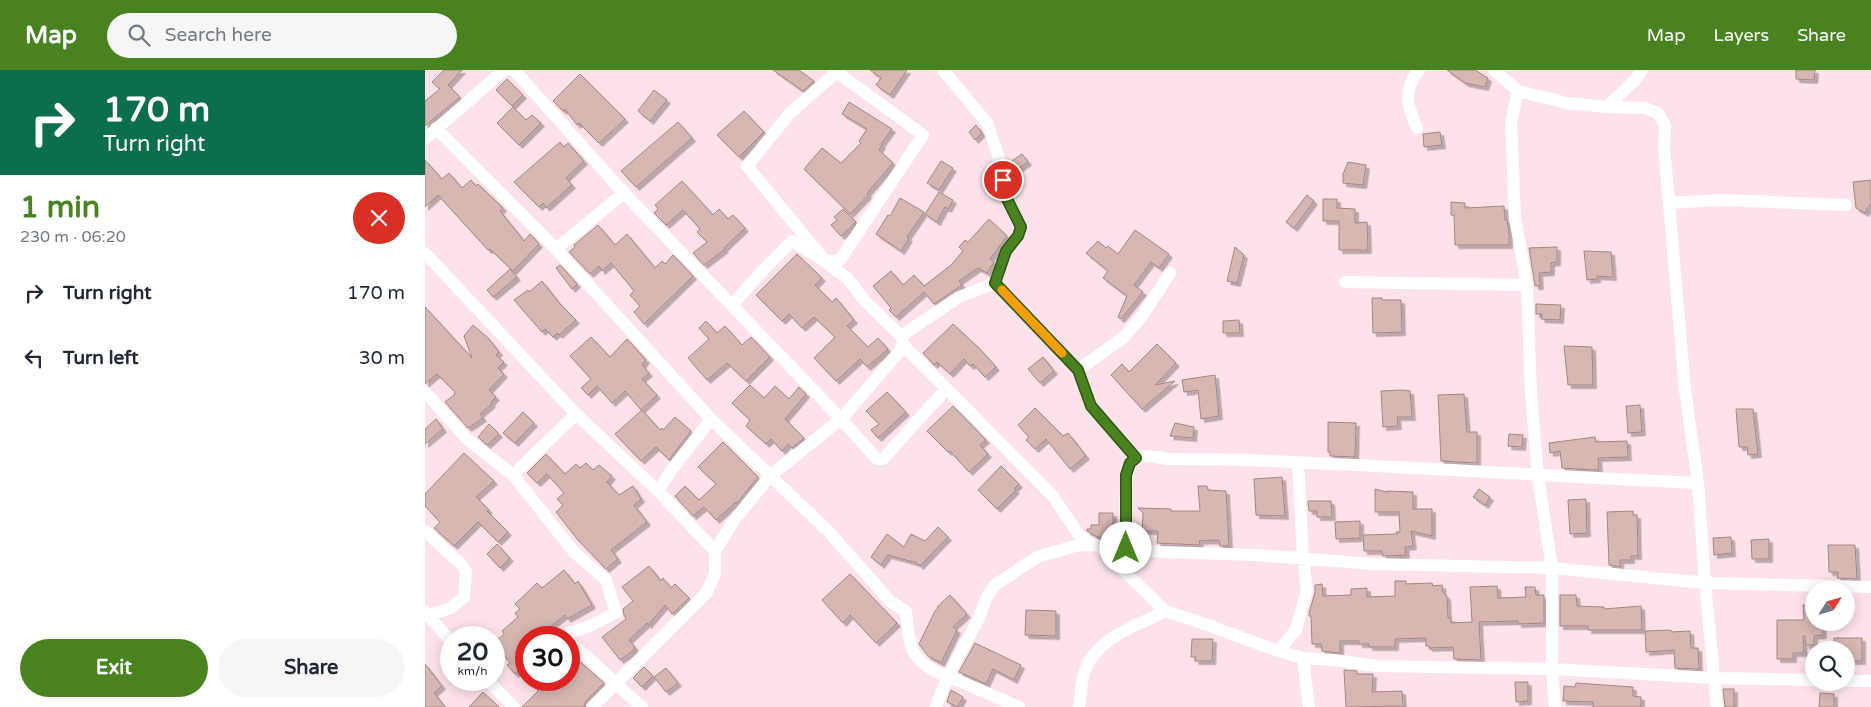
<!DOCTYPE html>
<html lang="en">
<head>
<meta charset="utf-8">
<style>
  :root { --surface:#fff; --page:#f6f6f7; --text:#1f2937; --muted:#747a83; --accent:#488320 }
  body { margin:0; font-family:"Varela Round",sans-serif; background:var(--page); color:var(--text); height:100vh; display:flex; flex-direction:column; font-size:19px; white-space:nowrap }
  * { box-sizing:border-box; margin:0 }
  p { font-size:16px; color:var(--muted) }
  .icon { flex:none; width:28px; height:28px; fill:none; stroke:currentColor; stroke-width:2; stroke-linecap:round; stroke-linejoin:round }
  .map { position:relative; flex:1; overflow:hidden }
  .details { display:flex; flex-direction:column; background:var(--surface); width:425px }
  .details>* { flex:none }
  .guide { background:#0b6e4f; color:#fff; overflow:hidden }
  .needle { width:32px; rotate:53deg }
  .controls { position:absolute; left:1380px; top:511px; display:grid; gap:10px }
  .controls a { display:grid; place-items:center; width:50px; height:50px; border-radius:50%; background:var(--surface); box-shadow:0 2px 12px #0003; font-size:25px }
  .speed { position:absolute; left:15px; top:556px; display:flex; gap:10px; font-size:25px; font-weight:700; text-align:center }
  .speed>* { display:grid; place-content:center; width:65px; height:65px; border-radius:50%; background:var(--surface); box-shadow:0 2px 12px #0003; line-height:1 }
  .speed small { font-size:12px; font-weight:400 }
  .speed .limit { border:8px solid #d22; background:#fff; color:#111 }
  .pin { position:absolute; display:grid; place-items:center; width:42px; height:42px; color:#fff; margin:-21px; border:2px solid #fff; border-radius:50%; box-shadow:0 1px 5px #0007 }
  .me { position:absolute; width:55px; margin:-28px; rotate:0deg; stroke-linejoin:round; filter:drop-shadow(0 0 4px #0008) }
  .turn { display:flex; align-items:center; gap:18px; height:105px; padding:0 20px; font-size:22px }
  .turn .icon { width:65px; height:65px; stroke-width:2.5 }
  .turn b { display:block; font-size:35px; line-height:42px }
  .round { display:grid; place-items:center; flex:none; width:52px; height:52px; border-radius:26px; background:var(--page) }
  .summary { display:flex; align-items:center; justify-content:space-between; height:85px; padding:0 20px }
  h1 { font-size:30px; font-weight:700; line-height:38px; color:var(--accent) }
  .primary-button { display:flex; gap:10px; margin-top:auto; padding:10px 20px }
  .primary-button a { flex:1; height:58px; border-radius:30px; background:var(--accent); color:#fff; font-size:20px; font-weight:700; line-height:58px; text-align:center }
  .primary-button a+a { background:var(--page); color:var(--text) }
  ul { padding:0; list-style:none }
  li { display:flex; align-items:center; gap:15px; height:65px; padding:0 20px }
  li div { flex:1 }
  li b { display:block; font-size:19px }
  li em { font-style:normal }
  header { display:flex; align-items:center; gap:30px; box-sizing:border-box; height:70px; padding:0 25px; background:var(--accent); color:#fff }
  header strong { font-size:24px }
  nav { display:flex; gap:28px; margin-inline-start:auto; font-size:18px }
  .search { width:350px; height:45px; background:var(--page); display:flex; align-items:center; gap:12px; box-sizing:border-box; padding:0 18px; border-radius:28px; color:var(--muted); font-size:19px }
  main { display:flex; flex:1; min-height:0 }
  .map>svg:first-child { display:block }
  .building { fill:#d6b7b2; stroke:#a58782; filter:url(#shadow) }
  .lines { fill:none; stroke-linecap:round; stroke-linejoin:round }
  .minor { stroke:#fff; stroke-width:12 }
  .route-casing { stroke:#2f5515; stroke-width:12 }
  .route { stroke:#488320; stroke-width:9 }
  .slow { stroke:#f59e0b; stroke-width:9 }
</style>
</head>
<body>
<header>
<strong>Map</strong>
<div class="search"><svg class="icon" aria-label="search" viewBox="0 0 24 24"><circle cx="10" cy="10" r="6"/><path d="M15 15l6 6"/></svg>Search here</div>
<nav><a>Map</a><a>Layers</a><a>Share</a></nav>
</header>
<main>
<section class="details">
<div class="guide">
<div class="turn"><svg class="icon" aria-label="right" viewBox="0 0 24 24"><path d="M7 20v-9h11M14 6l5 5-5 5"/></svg><div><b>170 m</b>Turn right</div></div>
</div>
<div class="summary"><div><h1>1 min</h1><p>230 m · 06:20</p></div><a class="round" style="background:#d93025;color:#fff"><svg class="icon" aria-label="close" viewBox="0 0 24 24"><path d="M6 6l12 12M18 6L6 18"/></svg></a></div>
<ul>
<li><svg class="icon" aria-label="right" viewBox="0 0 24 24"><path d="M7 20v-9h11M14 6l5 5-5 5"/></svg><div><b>Turn right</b></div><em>170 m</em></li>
<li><svg class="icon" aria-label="left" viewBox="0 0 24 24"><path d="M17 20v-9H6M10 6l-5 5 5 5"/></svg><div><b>Turn left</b></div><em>30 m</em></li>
</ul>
<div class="primary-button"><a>Exit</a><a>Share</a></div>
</section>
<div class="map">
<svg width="1446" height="637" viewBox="0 0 1446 637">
  <defs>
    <filter id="shadow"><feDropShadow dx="3.5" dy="3.5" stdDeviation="0" flood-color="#0004"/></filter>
  </defs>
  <rect width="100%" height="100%" fill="#fde3e9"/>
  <path class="building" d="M19,0H37L23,15L35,27L0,56V31L15,19L7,12Z
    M348,0H374L389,11L378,21Z
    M445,0H482L465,25L451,15L456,8Z
    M1022,0H1050L1063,8L1060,17L1040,13Z
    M1371,0H1390L1389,10L1371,9Z
    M155,4L200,49L174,73L154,53L152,55L140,39L138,41L128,31Z
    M82,9L98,25L87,36L71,20Z
    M229,20L242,30L225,51L213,41Z
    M424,32L467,59L456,74L457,75L454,80L468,93L442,123L443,125L425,144L379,99L397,78L416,93L436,73L434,71L442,59L417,44Z
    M88,37L101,50L107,45L116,53L94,75L72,53Z
    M319,41L339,62L314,87L292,65Z
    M253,52L267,68L211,117L196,101Z
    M551,55L557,63L550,70L544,62Z
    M1015,62L1017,75L999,77L998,64Z
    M135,72L139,77L143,73L159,91L141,108L147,115L121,138L118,133L114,137L89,112Z
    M597,84L603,92L593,99L587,91Z
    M0,90L17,109L24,103L37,118L46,110L51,116L53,114L78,138L75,141L99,171L105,164L114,174L88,201L65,179L63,180L13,125L0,137Z
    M516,91L528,98L514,120L502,113Z
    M923,92L941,95L938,115L918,113V104Z
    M1446,110V132L1440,143L1431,138L1428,112Z
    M257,111L288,145L294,139L303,149L308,145L320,158L299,178L300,179L279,195L268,183L282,172L272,162L275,159L258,140L241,155L229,143L233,139L230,135Z
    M514,122L528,130L523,139L520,137L512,152L500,144Z
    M882,125L889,131L869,158L861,152Z
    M475,128L499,142L482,167L484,168L476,181L451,164L463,145L465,146Z
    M898,129H912V138L930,139V153L942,152L943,180H914V151H898Z
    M1026,132L1040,133V138L1079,136L1080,150H1082L1084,162V175H1030L1029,145H1026Z
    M418,139L431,152L416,166L406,155L412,150L409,147Z
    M564,149L582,166L565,189L569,192L562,203L553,198L534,211L537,215L509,234L499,222L471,247L464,240L466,238L448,216L466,201L478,215L489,205L499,216L526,195L538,181L534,177L540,170L543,172Z
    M173,155L190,175L202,164L230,198L237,191L240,194L248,185L268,206L219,254L209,242L215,236L205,225L209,221L186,193L177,201L174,196L165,204L144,182L150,177L149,175Z
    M710,160L744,184L734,198L726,192L709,215L718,222L696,249L693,247L702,226L678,208L683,201L661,183L673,171L681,178L683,176L693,184Z
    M810,177L819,185L812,213L802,211Z
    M1132,177V192L1126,193V202L1114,203L1115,216H1110L1104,178Z
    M1159,181L1186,182L1188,207L1172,206V209L1162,210Z
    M372,184L397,208L390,215L407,232L411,228L429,250L422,256L443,277L453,268L463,279L442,297L435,289L411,311L389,288L410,267L389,247L377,258L364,244L357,251L331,225Z
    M135,195L152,214L147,219L131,198Z
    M85,199L92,207L68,227L62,220Z
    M117,211L135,234L151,250L134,265L132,263L128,267L120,259L117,262L89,230L103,220L104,222Z
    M947,228H957V230H976L977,262L948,263Z
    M1111,234L1136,235L1135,250L1116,249L1117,244H1111Z
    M0,237L47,288L39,266L48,255L63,268L74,282L71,285L79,292L73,298L79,304L64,320L71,327L66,332L67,334L55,344L58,348L43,358L20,332L30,324L29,321L12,304L0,314Z
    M814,250L815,263H798V251Z
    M281,251L292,263L300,256L317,275L326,267L345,287L321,311L302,293L282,310L263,288L284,269L274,258Z
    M528,254L554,278L571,297L560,307L548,294L545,296L539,289L525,304L512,292L509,295L498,283Z
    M166,267L185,287L202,269L221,290L217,295L224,303L217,309L232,325L216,340L200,321L187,333L172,316L163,325L156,318L166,309L145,286Z
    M732,274L751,293L730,315L750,311L717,339L686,305L697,294L704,302Z
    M1139,276L1167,277L1168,315H1143Z
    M618,287L629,301L615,313L603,299Z
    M790,305L794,346L776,349L773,320L759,322L757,310Z
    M325,315L339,328L350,316L364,329L374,317L381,324L360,349L379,368L367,378L363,374L357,381L346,369L341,374L321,356L325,350L307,333Z
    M978,320L985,321L987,347H972L973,356L958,357L956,321Z
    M462,322L481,342L453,368L446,360L454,354L441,341Z
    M1039,324L1042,362H1052V393L1016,391L1013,325Z
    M1215,335L1217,362L1203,363L1201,336Z
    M528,336L561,370L555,375L563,384L544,402L525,381L523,382L502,361Z
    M610,338L638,366L643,363L661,386L645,399L621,369L610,379L601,370L604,367L593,355Z
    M1311,339H1328L1333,384L1323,385L1322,377H1314Z
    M217,340L235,360L237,358L238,360L250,347L266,361L244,390L231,377L216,391L190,364Z
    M98,342L109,353L90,373L78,363Z
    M11,349L18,359L0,374V359Z
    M903,352L931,353L930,387L905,386V382H903Z
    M750,353L769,357L768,368L745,366Z
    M64,354L74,364L62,375L53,367Z
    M1084,364L1098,365L1097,377L1083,376Z
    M1170,367L1171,372L1202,371L1203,387L1173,388L1174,399L1169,400L1137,398L1135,381L1125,383L1124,373Z
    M298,372L333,407L312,433L311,432L291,450L279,437L268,446L250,426L260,416L274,430L291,414L273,397Z
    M39,383L69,411L51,427L64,440L62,441L83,462L73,472L53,452L29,476L9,458L15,452L0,436V424Z
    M121,384L140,404L151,394L155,398L161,393L168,400L174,395L187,406L182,412L194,425L208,416L216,429L209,435L222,452L186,480L193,489L181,499L153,470L131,442L138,435L132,429L139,423L122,404L112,413L102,403Z
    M576,396L594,414L589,419L591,420L572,439L553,420Z
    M857,407L860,446L831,445L829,409Z
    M773,416H782L783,420L801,421L804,476H795L794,470L774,471L775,475L732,473L733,461H717L718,444H719L713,438L746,439V441H775Z
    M950,419L962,422V421L988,422V439H1007V466L986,461L988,476L980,477L981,485L958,486L957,481H939L938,465L972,464L971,462H975L974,442H950Z
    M1054,419L1065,427L1060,435L1048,427Z
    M1161,429L1162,463L1145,464L1143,430Z
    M883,431H906L907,447H892V441H884Z
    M1208,441V445H1212L1213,486H1206V490H1195V497L1184,495L1182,442Z
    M674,443H688V469L673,467L662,461V459H666V455H674Z
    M935,451V468L911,469L910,452Z
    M513,457L523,467L495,496L492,493L463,485L456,495L446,487L462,464L479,477L486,464L500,471Z
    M1306,467L1307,483L1289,485L1288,468Z
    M1344,469V489H1327L1326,470Z
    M72,474L85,488L75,498L62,484Z
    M1403,475H1430L1432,509L1412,508L1413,502H1404Z
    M224,496L236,511L238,508L246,518L250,514L264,528L247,544L240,535L223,555L222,553L204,570L209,576V580L195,590L177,567L201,549L199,545L198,539L208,531L197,517Z
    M139,500L150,514L153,511L167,535L142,549L140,545L122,559L125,562L120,568H101V593L90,604L82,595L85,593L69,573L79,564L77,561L93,547L90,543L95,539L90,534L112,513L117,518Z
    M425,504L472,553L451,573L425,545L418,553L397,530Z
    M970,511H981V514L1007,513L1008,516L1017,515L1018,522L1022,527L1023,548H1026V553L1047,552L1045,517L1072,516L1073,528L1101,527L1100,517H1110L1111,525H1119V553L1093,554V551L1054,552L1056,590L1029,589L1028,577L1004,578V576H1001V568L970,569V577H944V574H934V571H915V583L897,581L896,574H887L886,546H884V543L890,522V515L897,514L898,526L926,525V519L942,518V527L970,526Z
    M525,525L542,544L528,557L532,560L516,593L503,586L494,574L510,541L513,538L512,537Z
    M1135,525H1151L1152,536L1179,537V539L1216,536L1217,560H1163V556H1135Z
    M1378,535H1389V552H1397L1398,565L1389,566V575H1381L1380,566H1378L1379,583H1368V589H1352V550H1379Z
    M601,540L631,541V566L600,565Z
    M1246,560V562L1265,561L1266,578H1273L1274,599L1250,598L1249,580L1221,582L1220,561Z
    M1409,568H1437V591H1421V580H1409Z
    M767,569H788L787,591H770L771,587H766Z
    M550,573L596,595L589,610L568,599L561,614L534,602Z
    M144,582L179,613L161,631L159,637H97L113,621L112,620L123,610H144Z
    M0,594L17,616L9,623L20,637H0Z
    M219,597L228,606L217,617L208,608Z
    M241,598L253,613L241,622L229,607Z
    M919,600L932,601V604H948L947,622L977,621L978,636L921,637Z
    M1090,612H1103V631L1091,632Z
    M1151,613L1208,617V626L1216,627V637H1168V632L1138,631L1139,616L1150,617Z
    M1298,619H1309V637H1300Z
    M526,620L538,627L533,637L522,632Z
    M58,622L74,637H44Z
    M1395,623L1409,624V637H1394Z"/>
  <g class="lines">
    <path class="minor" d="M89,0L199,123L416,349L452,389H458L521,319
      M414,0L365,43L322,96L401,192L423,209L440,231L476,266
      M1069,0L1093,21L1142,33L1182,37L1210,10L1217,0
      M1093,21L1086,53L1090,148L1102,215L1106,324L1113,406L1127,498L1280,513L1292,637
      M1182,37L1220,38L1233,43L1240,56L1239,78L1244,133
      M11,58L131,179L286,349L403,461L466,532L481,541C482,553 483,570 488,581C495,594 510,602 523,606L594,637
      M992,58C982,35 977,21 994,0
      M0,69L79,0
      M1421,135L1296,130L1244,133L1260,320L1273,413L1280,513L1446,517
      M131,179L199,123
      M0,183L151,344L233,421L290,481
      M920,212L1102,215
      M570,213L653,300L666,336L711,388
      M307,235L341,197L367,171L401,192L415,190L498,65L409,0
      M479,276L627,425L654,465L663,472L675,477L740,541L774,552L853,581L878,588L909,590L952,596L1127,599L1290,608L1389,610
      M653,300L698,268L717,246L745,203
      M0,322L42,369L88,405L149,482L181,510L191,543L165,556L135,566
      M88,405L151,344
      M233,421L248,398L286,349
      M0,461L37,495L41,502L39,527L26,538L4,545
      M701,478C701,461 697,398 709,389C719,382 735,389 746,389C771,389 796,389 821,390C972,396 1123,406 1273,413
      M0,541L26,572
      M144,572C170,592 192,616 217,637
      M853,581L871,560L882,520L878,488L873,392
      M878,588L884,637
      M62,610L89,637
      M1421,611H1446
      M167,637L282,522L290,504V481L310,449L345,406L416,349L479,276L476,266L534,227L570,213L581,181L593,166L596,157L582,129L575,91L562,53L518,0
      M511,637L523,606L554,548L561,528L570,515L612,487L650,476L667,475L737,482L832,485L949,494L1127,498V599L1130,637
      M654,637C656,626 656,613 659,603C672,566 709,558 740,541"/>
  </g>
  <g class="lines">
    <defs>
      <path id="route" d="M578,110L582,129L596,157L593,166L581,181L570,213L653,300L666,336L711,388L705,393L701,405V478"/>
    </defs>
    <use href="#route" class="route-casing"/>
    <use href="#route" class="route"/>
    <path class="slow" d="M577,220L637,283"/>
  </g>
</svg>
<div class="controls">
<a><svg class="needle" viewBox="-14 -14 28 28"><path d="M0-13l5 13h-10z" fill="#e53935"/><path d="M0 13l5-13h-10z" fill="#747a83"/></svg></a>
<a><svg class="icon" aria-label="search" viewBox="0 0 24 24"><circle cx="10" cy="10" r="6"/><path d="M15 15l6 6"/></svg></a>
</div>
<div class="speed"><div>20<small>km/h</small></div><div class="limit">30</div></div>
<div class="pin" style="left:578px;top:110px;background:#d93025"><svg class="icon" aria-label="arrive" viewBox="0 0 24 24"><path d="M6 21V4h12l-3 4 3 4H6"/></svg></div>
<svg class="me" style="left:701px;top:478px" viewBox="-20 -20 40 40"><circle r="19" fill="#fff"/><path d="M0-13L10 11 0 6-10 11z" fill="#488320"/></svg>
</div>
</main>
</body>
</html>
